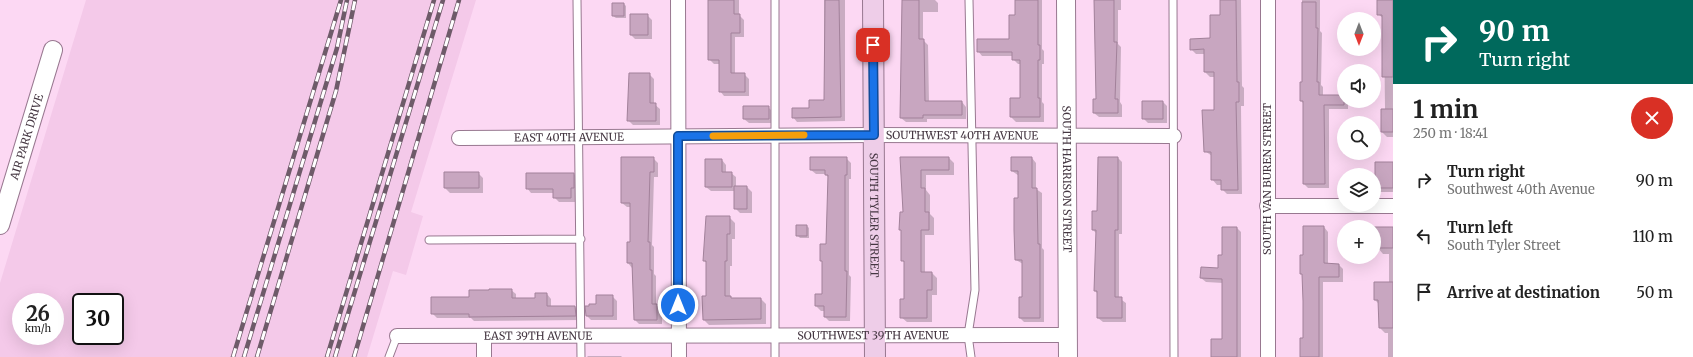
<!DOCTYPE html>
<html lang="en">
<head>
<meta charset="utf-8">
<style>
  :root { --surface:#fff; --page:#f6f6f6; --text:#222; --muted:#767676 }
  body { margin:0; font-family:Merriweather,serif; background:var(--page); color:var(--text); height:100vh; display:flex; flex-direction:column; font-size:15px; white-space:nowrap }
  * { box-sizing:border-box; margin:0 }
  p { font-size:13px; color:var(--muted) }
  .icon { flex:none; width:22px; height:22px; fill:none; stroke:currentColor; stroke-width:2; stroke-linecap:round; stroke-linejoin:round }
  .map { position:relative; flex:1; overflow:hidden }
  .details { display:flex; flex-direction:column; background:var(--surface); width:300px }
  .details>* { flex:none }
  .banner { background:#00695c; color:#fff; overflow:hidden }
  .needle { width:26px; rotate:180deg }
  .buttons { position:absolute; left:1337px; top:12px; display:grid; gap:8px }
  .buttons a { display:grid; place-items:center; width:44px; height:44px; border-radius:50%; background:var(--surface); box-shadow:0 4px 16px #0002; font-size:20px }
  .speed { position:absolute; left:12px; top:293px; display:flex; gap:8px; font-size:20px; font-weight:700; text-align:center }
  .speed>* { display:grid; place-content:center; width:52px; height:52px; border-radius:50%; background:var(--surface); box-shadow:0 4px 16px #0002; line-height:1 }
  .speed small { font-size:10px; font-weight:400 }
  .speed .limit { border:2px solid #111; border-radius:6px; background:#fff; color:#111 }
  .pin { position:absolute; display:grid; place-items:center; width:34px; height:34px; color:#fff; margin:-17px; border-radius:8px; box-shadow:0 2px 6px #0006 }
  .me { position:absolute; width:44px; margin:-22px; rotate:0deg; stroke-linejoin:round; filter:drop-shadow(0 0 3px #0008) }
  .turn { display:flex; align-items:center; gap:14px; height:84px; padding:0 20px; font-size:18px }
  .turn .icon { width:52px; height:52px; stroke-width:2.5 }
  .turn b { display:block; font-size:28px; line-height:34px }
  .round { display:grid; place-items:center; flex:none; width:42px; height:42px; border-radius:21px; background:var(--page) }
  .overview { display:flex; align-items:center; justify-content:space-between; height:68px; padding:0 20px }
  h1 { font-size:24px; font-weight:700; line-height:30px }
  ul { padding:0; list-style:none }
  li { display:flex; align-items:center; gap:12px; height:56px; padding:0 20px }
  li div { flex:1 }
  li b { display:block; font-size:15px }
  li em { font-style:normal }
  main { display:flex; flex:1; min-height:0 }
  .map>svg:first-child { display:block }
  .built { fill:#f4c9e9; fill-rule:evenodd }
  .shadow { fill:#0003 }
  .building { fill:#c8a6c0; stroke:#a2819a }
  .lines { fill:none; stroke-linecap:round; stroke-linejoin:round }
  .service-casing { stroke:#987890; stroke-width:9 }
  .minor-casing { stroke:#987890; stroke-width:16 }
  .tertiary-casing { stroke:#987890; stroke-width:20 }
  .secondary-casing { stroke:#987890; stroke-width:22 }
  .service { stroke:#fff; stroke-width:7 }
  .minor { stroke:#fff; stroke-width:14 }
  .tertiary { stroke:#fff; stroke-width:18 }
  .secondary { stroke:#eecde8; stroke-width:20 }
  .rail-casing { stroke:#6e5b69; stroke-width:4.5 }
  .rail { stroke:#fff; stroke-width:3; stroke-dasharray:9; stroke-linecap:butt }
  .route-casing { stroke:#114b97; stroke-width:10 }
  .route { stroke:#1a73e8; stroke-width:7 }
  .slow { stroke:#f59e0b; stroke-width:7 }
  .labels { text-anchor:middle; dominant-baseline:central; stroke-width:3; stroke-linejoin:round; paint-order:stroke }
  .street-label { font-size:11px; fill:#453742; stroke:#fff }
</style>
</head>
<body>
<main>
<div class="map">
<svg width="1393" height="357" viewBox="0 0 1393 357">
  <rect width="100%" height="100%" fill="#fcd8f3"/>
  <path class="built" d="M86,0H476L411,212L423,216L406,275L393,271L367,357H0V283ZM21,302H55V336H21ZM81,302H115V336H81Z"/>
  <path class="shadow" d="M710,0H739V15L744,20V37H735V74H744L749,79V96H724L720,91V64H714L709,59Z
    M824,0H845V121L797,122L793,117L825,101Z
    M902,0H935L938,3V12H923V40L928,45L929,102H962L966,107V119H927V122H906L901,118Z
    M1016,0H1042V49L1044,51V64H1042V102L1044,104V122H1016L1011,117L1021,99V64H1018L1013,59V56H982L978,51L1010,40L1016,16Z
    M1094,0H1121V10H1118V44L1121,47L1120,102L1122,105V117H1099L1094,113L1097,100Z
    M1221,0H1241L1242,86L1244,88V106H1241L1242,194H1227L1222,189V185H1217L1212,179V156L1205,151L1215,111V77H1210L1205,72V54H1196L1191,49L1211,39L1221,16Z
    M1302,0H1320V31L1322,33L1321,85L1323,87V96H1344V101H1348V109H1329V188H1308L1304,184V104L1301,101L1303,83Z
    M1378,0H1393V137H1387L1382,132L1385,110L1384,19L1378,14Z
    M624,4L626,6V18H616L613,16Z
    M647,15L652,20V39H635L631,35Z
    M649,74L654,79V104L660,109V125H633L628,120Z
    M1163,102L1167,106V123H1148L1143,118Z
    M768,107L773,112V123H749L744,119Z
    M653,158L658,163V177H654L652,245L654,247V274L656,276V305L662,310V324H639L635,320L632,268L628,263L631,243V207H627L622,203Z
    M846,158L851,163V179H849V275L851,277L850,321H829L825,317V311H821L816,306V295H823V263L821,260L827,245L829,178L825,174H816L811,170Z
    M901,158H949L954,163V175H926V190L930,195V214L934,218V235H925V273H932L937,278V295H932V322H907L901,317L905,300V263L902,260V231L900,230L904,213Z
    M1032,158L1036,163V189L1042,193V248L1044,250V322H1024L1020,318L1023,298V264L1016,260L1019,176L1012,171Z
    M1118,158L1122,162V234H1119V298L1126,303V322H1103L1098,318V294L1095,291L1097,234L1093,230Z
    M722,160L726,165V173H731L736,177V187H747L752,192V213H740L736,209V191H711L706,187Z
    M1393,164V192H1380L1376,187Z
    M478,173L483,178V193H450L445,188Z
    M574,174L578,179V193H575V202H559L554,197V193H531L527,188Z
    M729,217L735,223V239H732V266H730V297L733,299H761L766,304V324L709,325L704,320L707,297V263L704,261Z
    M807,226L809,228V238H800L798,236Z
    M1324,227L1328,232V264L1339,265L1343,269V282H1323V357H1301L1304,339L1303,275L1301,274L1304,256Z
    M1237,228L1241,232V357H1212L1223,340V283L1206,282L1201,278L1219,269L1223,256Z
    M1374,228H1393V357H1388V333H1385L1380,328L1379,304L1374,299L1389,283V254H1383L1378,248V245H1374Z
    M511,290L516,294V299H536L547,294L551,299V307H575L579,311L580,320L474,321L471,318H437L432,313L470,298Z
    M612,296L617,301V320H591L587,316L597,305Z
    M588,356H621L622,357H587Z"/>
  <path class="building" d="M708,0H734V14H740V33H731V73H745V92H719V60H708Z
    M825,0H839L841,117L792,118V108H809V100H824Z
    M902,0H919V39H924L925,101H962V115H923V118H900Z
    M1015,0H1038V45H1040V60H1038V98H1040V117H1010V98H1020V60H1012V52H977V39H1009V15H1015Z
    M1094,0H1114V42H1117L1115,99H1118V113H1093V99H1096Z
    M1220,0H1236L1237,82H1239V102H1236L1238,190H1221V180H1211V152H1204L1202,110H1214V72H1204V49L1190,50V39L1210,38V15H1220Z
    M1377,0H1393V77H1382V15H1377Z
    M1302,2H1316V28H1318L1317,82H1319V95H1344V105H1324L1325,184H1303V101H1300V82H1302Z
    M612,3H624V16H612Z
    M630,14H648V35H630Z
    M629,73H650V103H656V121H627Z
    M1142,101H1163V119H1142Z
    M743,106H769V119H743Z
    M1381,109H1393V132H1381Z
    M621,157H654V172H650L648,242H650V270H652V304H657V320H634L632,263H627V242H630V203H621Z
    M810,157H847V175H845V271H847L846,317H824V306H815V294H822V261H820V244H826L828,175H825V170H810Z
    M900,157H949V170H921V188H925V212H929V230H921V272H932V290H927V318H900V299H904V261H901V230H899L900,212H903Z
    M1011,157H1032V188H1037L1038,244H1040V318H1019V297H1022V260H1015L1014,230V198H1018V171H1011Z
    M1098,157H1118V230H1115V297H1122V318H1097V291H1094L1096,230H1092V211H1097Z
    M705,159H722V172H732V187H705Z
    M1375,162H1393V188H1375Z
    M444,172H479V188H444Z
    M526,173H574V188H571V198H553V189H526Z
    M734,186H747V209H734Z
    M706,216H730V234H727V261H725V296H731V298H761V319L703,320L702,296H706V261H703Z
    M796,225H807V236H796Z
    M1303,226H1324V263L1339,264V277H1319V357H1300V338H1303V301L1302,274H1300V255H1303Z
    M1222,227H1237V357H1211V339H1222V279L1200,278L1201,267L1218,268V255H1222Z
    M1374,227H1393V248H1377V240H1374Z
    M1374,282H1393V328H1379L1378,300H1374Z
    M489,289H512V298H535V293H547V306H575L576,316L469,317V314H431V297H469V290H489Z
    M596,295H613V316H586L585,306H589V304H596Z"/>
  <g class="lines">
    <defs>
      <path id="service" d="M577,0L581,357
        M775,0V357
        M969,0L975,290L968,335L971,357
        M1173,0L1174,357
        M429,240L581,239
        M389,357L397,336"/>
      <g id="minor">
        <path d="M678,0L679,357"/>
        <path d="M1268,0V357"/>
        <path id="s1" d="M459,138L874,135L1174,136"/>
        <path d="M1267,206H1393"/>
        <path id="s2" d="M397,336L1068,335"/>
        <path d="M484,337V357"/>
      </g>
      <g id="tertiary">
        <path id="s3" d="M1066,0L1068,357"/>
        <path id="s4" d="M0,225L53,50"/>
      </g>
      <g id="secondary">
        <path id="s5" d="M873,0L875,357"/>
      </g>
    </defs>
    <use href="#service" class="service-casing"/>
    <use href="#minor" class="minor-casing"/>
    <use href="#tertiary" class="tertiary-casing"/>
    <use href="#secondary" class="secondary-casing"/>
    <use href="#service" class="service"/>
    <use href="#minor" class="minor"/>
    <use href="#tertiary" class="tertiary"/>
    <use href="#secondary" class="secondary"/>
    <defs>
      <path id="rail" d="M233,357L341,0
        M244,357L337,48L347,0
        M257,357L336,91L355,0
        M327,357L434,0
        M335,357L443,0
        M354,357L459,0"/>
    </defs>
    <use href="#rail" class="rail-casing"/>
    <use href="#rail" class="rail"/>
  </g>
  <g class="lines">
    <defs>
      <path id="route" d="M678,305V136L874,135L873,45"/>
    </defs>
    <use href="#route" class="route-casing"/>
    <use href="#route" class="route"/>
    <path class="slow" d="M713,136L804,135"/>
  </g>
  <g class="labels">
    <g class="street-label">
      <text stroke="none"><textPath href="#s1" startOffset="503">SOUTHWEST 40TH AVENUE</textPath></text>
      <text stroke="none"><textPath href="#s4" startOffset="92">AIR PARK DRIVE</textPath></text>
      <text stroke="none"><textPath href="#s1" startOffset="110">EAST 40TH AVENUE</textPath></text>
      <text stroke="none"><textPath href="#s3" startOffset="179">SOUTH HARRISON STREET</textPath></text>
      <text transform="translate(1267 179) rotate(-90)">SOUTH VAN BUREN STREET</text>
      <text stroke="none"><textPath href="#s5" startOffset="215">SOUTH TYLER STREET</textPath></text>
      <text stroke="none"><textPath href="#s2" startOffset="141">EAST 39TH AVENUE</textPath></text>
      <text stroke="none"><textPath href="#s2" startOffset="476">SOUTHWEST 39TH AVENUE</textPath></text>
    </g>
  </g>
</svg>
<div class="buttons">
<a><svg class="needle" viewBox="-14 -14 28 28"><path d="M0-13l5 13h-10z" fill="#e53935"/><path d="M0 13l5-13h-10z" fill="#767676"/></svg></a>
<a><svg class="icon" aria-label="sound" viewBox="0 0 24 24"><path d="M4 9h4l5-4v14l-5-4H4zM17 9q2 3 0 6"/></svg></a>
<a><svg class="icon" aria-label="search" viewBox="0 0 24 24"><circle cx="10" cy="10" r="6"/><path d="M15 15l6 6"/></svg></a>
<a><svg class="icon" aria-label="layers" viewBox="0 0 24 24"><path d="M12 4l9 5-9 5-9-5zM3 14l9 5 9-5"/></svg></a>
<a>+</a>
</div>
<div class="speed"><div>26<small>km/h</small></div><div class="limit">30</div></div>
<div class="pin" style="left:873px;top:45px;background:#d93025"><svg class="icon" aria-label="arrive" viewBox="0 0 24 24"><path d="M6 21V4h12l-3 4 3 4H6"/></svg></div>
<svg class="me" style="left:678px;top:305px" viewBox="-20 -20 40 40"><circle r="17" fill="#1a73e8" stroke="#fff" stroke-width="3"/><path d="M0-11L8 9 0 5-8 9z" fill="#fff"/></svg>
</div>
<section class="details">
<div class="banner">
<div class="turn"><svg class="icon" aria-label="right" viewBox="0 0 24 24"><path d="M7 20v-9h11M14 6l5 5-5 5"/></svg><div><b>90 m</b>Turn right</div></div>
</div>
<div class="overview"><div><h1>1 min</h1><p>250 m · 18:41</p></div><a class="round" style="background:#d93025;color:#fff"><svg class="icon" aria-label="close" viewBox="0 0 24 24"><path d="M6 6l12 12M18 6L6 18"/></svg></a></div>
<ul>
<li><svg class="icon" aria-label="right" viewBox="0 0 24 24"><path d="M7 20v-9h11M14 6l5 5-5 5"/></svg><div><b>Turn right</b><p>Southwest 40th Avenue</p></div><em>90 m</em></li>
<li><svg class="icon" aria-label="left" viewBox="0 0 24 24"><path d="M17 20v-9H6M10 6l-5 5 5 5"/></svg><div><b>Turn left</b><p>South Tyler Street</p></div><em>110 m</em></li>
<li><svg class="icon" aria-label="arrive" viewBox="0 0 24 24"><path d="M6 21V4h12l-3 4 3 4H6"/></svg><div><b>Arrive at destination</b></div><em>50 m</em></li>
</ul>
</section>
</main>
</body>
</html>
